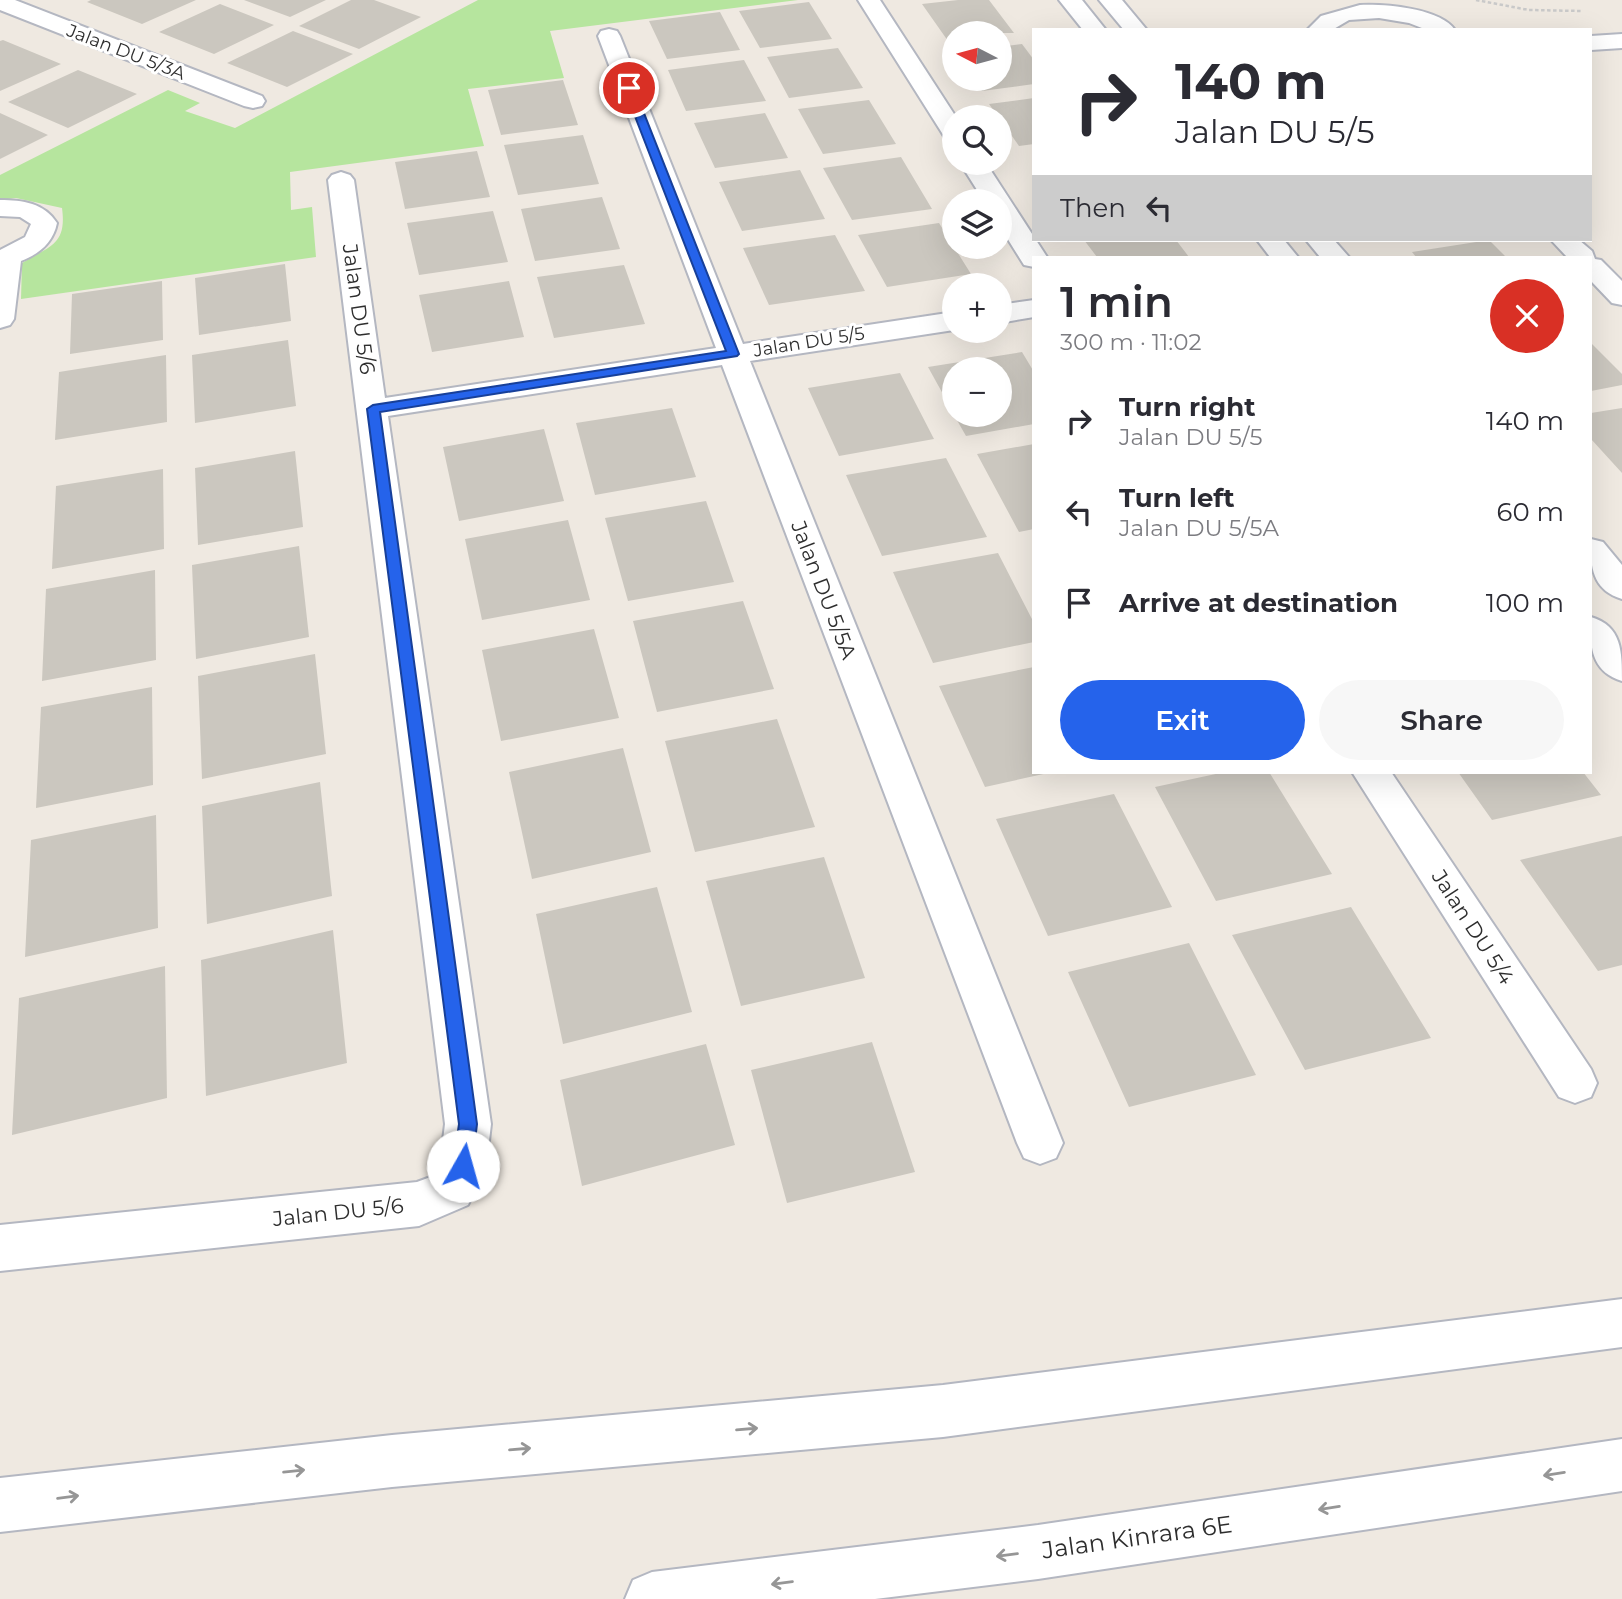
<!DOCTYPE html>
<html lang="en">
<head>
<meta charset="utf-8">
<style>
  :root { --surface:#fff; --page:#f7f7f7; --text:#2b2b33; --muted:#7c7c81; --accent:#2563eb }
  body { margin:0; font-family:Montserrat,sans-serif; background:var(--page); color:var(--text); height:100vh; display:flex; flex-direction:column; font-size:26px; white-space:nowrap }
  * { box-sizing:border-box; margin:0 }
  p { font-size:23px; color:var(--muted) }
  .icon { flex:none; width:38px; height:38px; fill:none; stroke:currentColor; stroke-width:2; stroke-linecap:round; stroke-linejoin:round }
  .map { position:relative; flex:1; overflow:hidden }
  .sheet { position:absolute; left:1032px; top:256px; width:560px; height:518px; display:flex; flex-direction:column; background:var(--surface); border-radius:0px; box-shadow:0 7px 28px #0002 }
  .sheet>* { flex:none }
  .guide { position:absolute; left:1032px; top:28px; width:560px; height:214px; border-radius:0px; box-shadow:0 7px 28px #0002; background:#fff; color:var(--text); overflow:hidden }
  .needle { width:46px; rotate:276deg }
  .buttons { position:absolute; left:942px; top:21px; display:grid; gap:14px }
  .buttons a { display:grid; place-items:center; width:70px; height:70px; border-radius:50%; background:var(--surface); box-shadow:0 7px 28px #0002; font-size:35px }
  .pin { position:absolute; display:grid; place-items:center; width:60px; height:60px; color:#fff; margin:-30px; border:4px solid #fff; border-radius:50%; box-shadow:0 2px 7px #0007 }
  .me { position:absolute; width:77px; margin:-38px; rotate:7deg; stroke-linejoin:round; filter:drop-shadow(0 0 5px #0008) }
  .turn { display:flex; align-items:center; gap:24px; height:147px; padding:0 28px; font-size:32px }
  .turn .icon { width:91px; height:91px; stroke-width:2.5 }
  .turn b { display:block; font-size:49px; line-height:60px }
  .then { display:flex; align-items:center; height:66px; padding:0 28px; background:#0003; gap:14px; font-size:26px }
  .round { display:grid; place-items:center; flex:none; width:74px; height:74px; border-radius:37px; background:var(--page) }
  .headline { display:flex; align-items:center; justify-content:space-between; height:119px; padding:0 28px }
  h1 { font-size:42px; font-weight:600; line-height:52px }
  .button { display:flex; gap:14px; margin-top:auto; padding:14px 28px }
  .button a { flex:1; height:80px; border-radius:42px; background:var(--accent); color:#fff; font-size:28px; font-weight:600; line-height:80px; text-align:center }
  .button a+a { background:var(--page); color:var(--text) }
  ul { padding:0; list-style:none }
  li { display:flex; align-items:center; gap:21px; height:91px; padding:0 28px }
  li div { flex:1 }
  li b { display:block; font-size:26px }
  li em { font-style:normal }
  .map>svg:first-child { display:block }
  .green { fill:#b6e59e }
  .building { fill:#cbc7bf }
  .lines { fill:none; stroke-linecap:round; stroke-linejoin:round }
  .minor-casing { stroke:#b4b7c1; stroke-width:4 }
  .path { stroke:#c9c9c9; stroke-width:2.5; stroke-dasharray:3.5 2.5; stroke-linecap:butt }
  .minor { fill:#fff; fill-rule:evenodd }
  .oneway { stroke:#969696 }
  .route { fill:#2563eb; stroke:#184099; stroke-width:2 }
  .labels { text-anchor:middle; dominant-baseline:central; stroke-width:6; stroke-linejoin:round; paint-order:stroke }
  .far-street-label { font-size:18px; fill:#2e2e2e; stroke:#fff }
  .street-label { font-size:21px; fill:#2e2e2e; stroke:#fff }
  .near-street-label { font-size:24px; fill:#2e2e2e; stroke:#fff }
</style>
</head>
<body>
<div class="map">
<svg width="1622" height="1599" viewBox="0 0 1622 1599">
  <rect width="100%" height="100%" fill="#efe9e1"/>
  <path class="green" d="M478,0H798L550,31L564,78L468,89L484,146L290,172L291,210L312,207L316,257L21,299L22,263C50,246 67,245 62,208L16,198L0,200V175L168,90L200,103L185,111L235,128Z"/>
  <path class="building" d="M91,0H196L142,24L87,2Z
    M244,0H326L290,17Z
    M351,0H374L421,17L359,49L299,26Z
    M958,0H989L1014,33H954V41H948L922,4Z
    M809,2L832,39L760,48L739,11Z
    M220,4L274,25L214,54L159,32Z
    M720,12L740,50L667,59L649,21Z
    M293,31L353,54L287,87L227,63Z
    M3,40L61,64L0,91V41Z
    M1022,44L1034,60V84L982,91L973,79H999V47Z
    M838,48L863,88L789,98L767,57Z
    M744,60L766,101L686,111L668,70Z
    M78,70L137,94L68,128L8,102Z
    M563,80L578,125L501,135L488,90Z
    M1034,98V144L1019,146L989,104Z
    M869,100L896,144L823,154L798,109Z
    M0,113L48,135L0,159Z
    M765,113L788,158L715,168L694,123Z
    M583,135L599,184L518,195L504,145Z
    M477,151L490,197L405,209L395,162Z
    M901,157L932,209L852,220L823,168Z
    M800,170L825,219L742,231L719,182Z
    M602,197L620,249L535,261L521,209Z
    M493,211L508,262L419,275L407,223Z
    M939,223L971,274L887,287L858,235Z
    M835,235L865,291L769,305L743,248Z
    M1084,240H1176L1189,257H1097Z
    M1489,240L1506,257H1416L1412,252Z
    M285,264L291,321L199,335L195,278Z
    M624,265L645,324L554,338L537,277Z
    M162,281L163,340L70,354L72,294Z
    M509,281L524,337L432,352L419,295Z
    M288,340L296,406L195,423L192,355Z
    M1591,343L1622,374V385L1591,391Z
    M1022,352L1034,372V424L966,436L954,415H999V369H954V414L928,367Z
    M166,355L167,422L55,440L59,372Z
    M900,373L934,439L839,456L808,388Z
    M672,408L696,477L595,495L576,423Z
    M1622,408V473L1591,439V413Z
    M544,429L564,501L459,521L443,447Z
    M1034,444V529L1019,532L977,454Z
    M295,451L303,527L198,545L195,468Z
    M946,458L987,537L882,556L846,475Z
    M163,469L164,549L52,569L56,486Z
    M706,501L734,582L628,601L605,518Z
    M568,520L590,600L482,620L465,539Z
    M299,546L309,637L196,659L192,565Z
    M998,553L1034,623V642L933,663L893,572Z
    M155,570L156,660L42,681L46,589Z
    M743,601L774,689L657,712L633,621Z
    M594,629L619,718L501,741L482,650Z
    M315,654L326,754L202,779L198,676Z
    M1034,667V772L1048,773L985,787L939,686Z
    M152,687L153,785L36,808L41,707Z
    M777,719L815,827L695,852L665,741Z
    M623,748L651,852L532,879L509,772Z
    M1225,772H1269L1332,874L1216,901L1155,787Z
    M1458,772H1583L1601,795L1492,820Z
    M320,782L332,896L207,924L202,806Z
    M1114,794L1172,907L1048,936L996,819Z
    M156,815L158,928L25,957L31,840Z
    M1622,836V965L1598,971L1520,860Z
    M824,857L865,978L741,1006L706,881Z
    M657,887L692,1012L563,1044L536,914Z
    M1351,907L1431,1038L1305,1070L1232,935Z
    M333,930L347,1063L206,1096L201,960Z
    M1189,943L1256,1075L1129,1107L1068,972Z
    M165,966L167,1098L12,1135L19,998Z
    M872,1042L915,1172L787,1203L751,1070Z
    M706,1044L735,1145L582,1186L560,1080Z"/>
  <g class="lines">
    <defs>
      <path id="minor" d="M0,0H15L262,96L265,101L262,106L253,108L244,106L0,10Z
        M858,0H880L956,117H954V140L945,138L942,133Z
        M1059,0H1082L1106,30H1083Z
        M1099,0H1122L1147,30H1124Z
        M1360,5C1385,4 1440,8 1455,30H1427L1409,23L1379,18L1349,20L1332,30H1307L1321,16Z
        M609,29L617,31L620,36L743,344L954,312V330L750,361L1063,1143L1056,1158L1040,1164L1024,1158L1017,1143L722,365L388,416L491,1124L486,1166L468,1205L419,1226L0,1271V1225L417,1182L436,1175L440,1165L445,1124L328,180L332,175L341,172L350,175L354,180L385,398L716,348L598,36L601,31Z
        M1622,34V48L1591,50V36Z
        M960,163H986L1047,257H1034V267L1024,265L999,225V201H984Z
        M0,200C23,200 44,203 57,223C53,243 39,254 21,261L14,319L10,325L0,328V250L25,237L31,224L20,217L0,216Z
        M1257,240H1284L1298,257H1270Z
        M1306,240H1334L1349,257H1320Z
        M1551,240H1579L1592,251L1595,259L1601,260L1622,281V305L1612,303L1591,281V257H1567Z
        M1034,300V317L999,323V305Z
        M1591,539L1603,542L1622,565V599C1592,590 1590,566 1591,539Z
        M1591,617C1622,626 1622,652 1622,681C1590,671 1590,645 1591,617Z
        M1352,772H1391L1591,1069L1597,1083L1591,1097L1575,1103L1559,1097Z
        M1622,1299V1347L943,1437L392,1487L0,1532V1478L392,1435L943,1385Z
        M1622,1439V1491L1038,1579L875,1599H625L633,1580L652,1572L1038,1525Z"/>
    </defs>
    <use href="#minor" class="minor-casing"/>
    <path class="path" d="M1476,0L1529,10L1582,11"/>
    <use href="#minor" class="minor"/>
  </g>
  <defs><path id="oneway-shaft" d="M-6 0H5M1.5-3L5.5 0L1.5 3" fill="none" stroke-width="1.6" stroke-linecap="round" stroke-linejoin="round" transform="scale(1.75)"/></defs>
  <g class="oneway">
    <use href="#oneway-shaft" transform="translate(747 1429) rotate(-5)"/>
    <use href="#oneway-shaft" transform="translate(520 1449) rotate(-5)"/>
    <use href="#oneway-shaft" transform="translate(294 1471) rotate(-6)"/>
    <use href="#oneway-shaft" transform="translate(1554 1474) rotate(171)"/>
    <use href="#oneway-shaft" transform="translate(68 1497) rotate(-7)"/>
    <use href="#oneway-shaft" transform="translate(1329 1508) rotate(171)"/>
    <use href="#oneway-shaft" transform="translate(1007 1555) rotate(173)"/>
    <use href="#oneway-shaft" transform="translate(782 1583) rotate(173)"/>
  </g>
  <path class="route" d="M629,85L634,88L739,354L737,356L380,412L477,1124L472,1166L469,1172L463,1174L456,1172L453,1166L459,1124L367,409L373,405L726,351L624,88Z"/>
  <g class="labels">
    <g class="far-street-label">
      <text transform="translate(126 52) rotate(21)">Jalan DU 5/3A</text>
      <text transform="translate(809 342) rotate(-9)">Jalan DU 5/5</text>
    </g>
    <g class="street-label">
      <text transform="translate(359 309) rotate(82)">Jalan DU 5/6</text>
      <text transform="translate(824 590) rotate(69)">Jalan DU 5/5A</text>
      <text transform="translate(1473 927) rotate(57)">Jalan DU 5/4</text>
      <text transform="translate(338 1212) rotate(-6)">Jalan DU 5/6</text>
    </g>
    <g class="near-street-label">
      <text transform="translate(1137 1537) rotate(-8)">Jalan Kinrara 6E</text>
    </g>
  </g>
</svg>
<div class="buttons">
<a><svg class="needle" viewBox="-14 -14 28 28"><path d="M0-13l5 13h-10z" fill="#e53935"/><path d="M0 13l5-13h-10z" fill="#7c7c81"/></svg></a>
<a><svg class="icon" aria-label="search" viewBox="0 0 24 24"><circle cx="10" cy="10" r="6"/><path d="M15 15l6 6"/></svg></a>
<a><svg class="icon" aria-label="layers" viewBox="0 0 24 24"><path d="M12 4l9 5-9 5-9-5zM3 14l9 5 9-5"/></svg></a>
<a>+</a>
<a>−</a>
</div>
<div class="pin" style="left:629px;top:88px;background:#d93025"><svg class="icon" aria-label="arrive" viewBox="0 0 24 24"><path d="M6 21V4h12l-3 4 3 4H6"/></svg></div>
<svg class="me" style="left:463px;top:1166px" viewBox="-20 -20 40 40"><circle r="19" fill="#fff"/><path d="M0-13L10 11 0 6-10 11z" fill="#2563eb"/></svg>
<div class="guide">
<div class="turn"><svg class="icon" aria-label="right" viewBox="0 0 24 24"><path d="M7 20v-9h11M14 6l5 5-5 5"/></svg><div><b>140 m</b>Jalan DU 5/5</div></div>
<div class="then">Then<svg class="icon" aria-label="left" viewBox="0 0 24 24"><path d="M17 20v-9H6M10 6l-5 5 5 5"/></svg></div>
</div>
<section class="sheet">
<div class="headline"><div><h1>1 min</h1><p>300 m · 11:02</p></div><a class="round" style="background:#d93025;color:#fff"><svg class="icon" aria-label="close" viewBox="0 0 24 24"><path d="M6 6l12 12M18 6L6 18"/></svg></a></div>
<ul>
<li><svg class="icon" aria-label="right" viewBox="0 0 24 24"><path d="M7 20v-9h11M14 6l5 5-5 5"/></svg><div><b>Turn right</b><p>Jalan DU 5/5</p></div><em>140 m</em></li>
<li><svg class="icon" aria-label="left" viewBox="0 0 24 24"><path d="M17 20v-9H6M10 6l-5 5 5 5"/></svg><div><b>Turn left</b><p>Jalan DU 5/5A</p></div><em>60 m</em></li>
<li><svg class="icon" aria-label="arrive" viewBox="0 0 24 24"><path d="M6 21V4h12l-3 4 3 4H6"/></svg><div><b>Arrive at destination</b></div><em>100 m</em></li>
</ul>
<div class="button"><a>Exit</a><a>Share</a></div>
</section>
</div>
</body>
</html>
